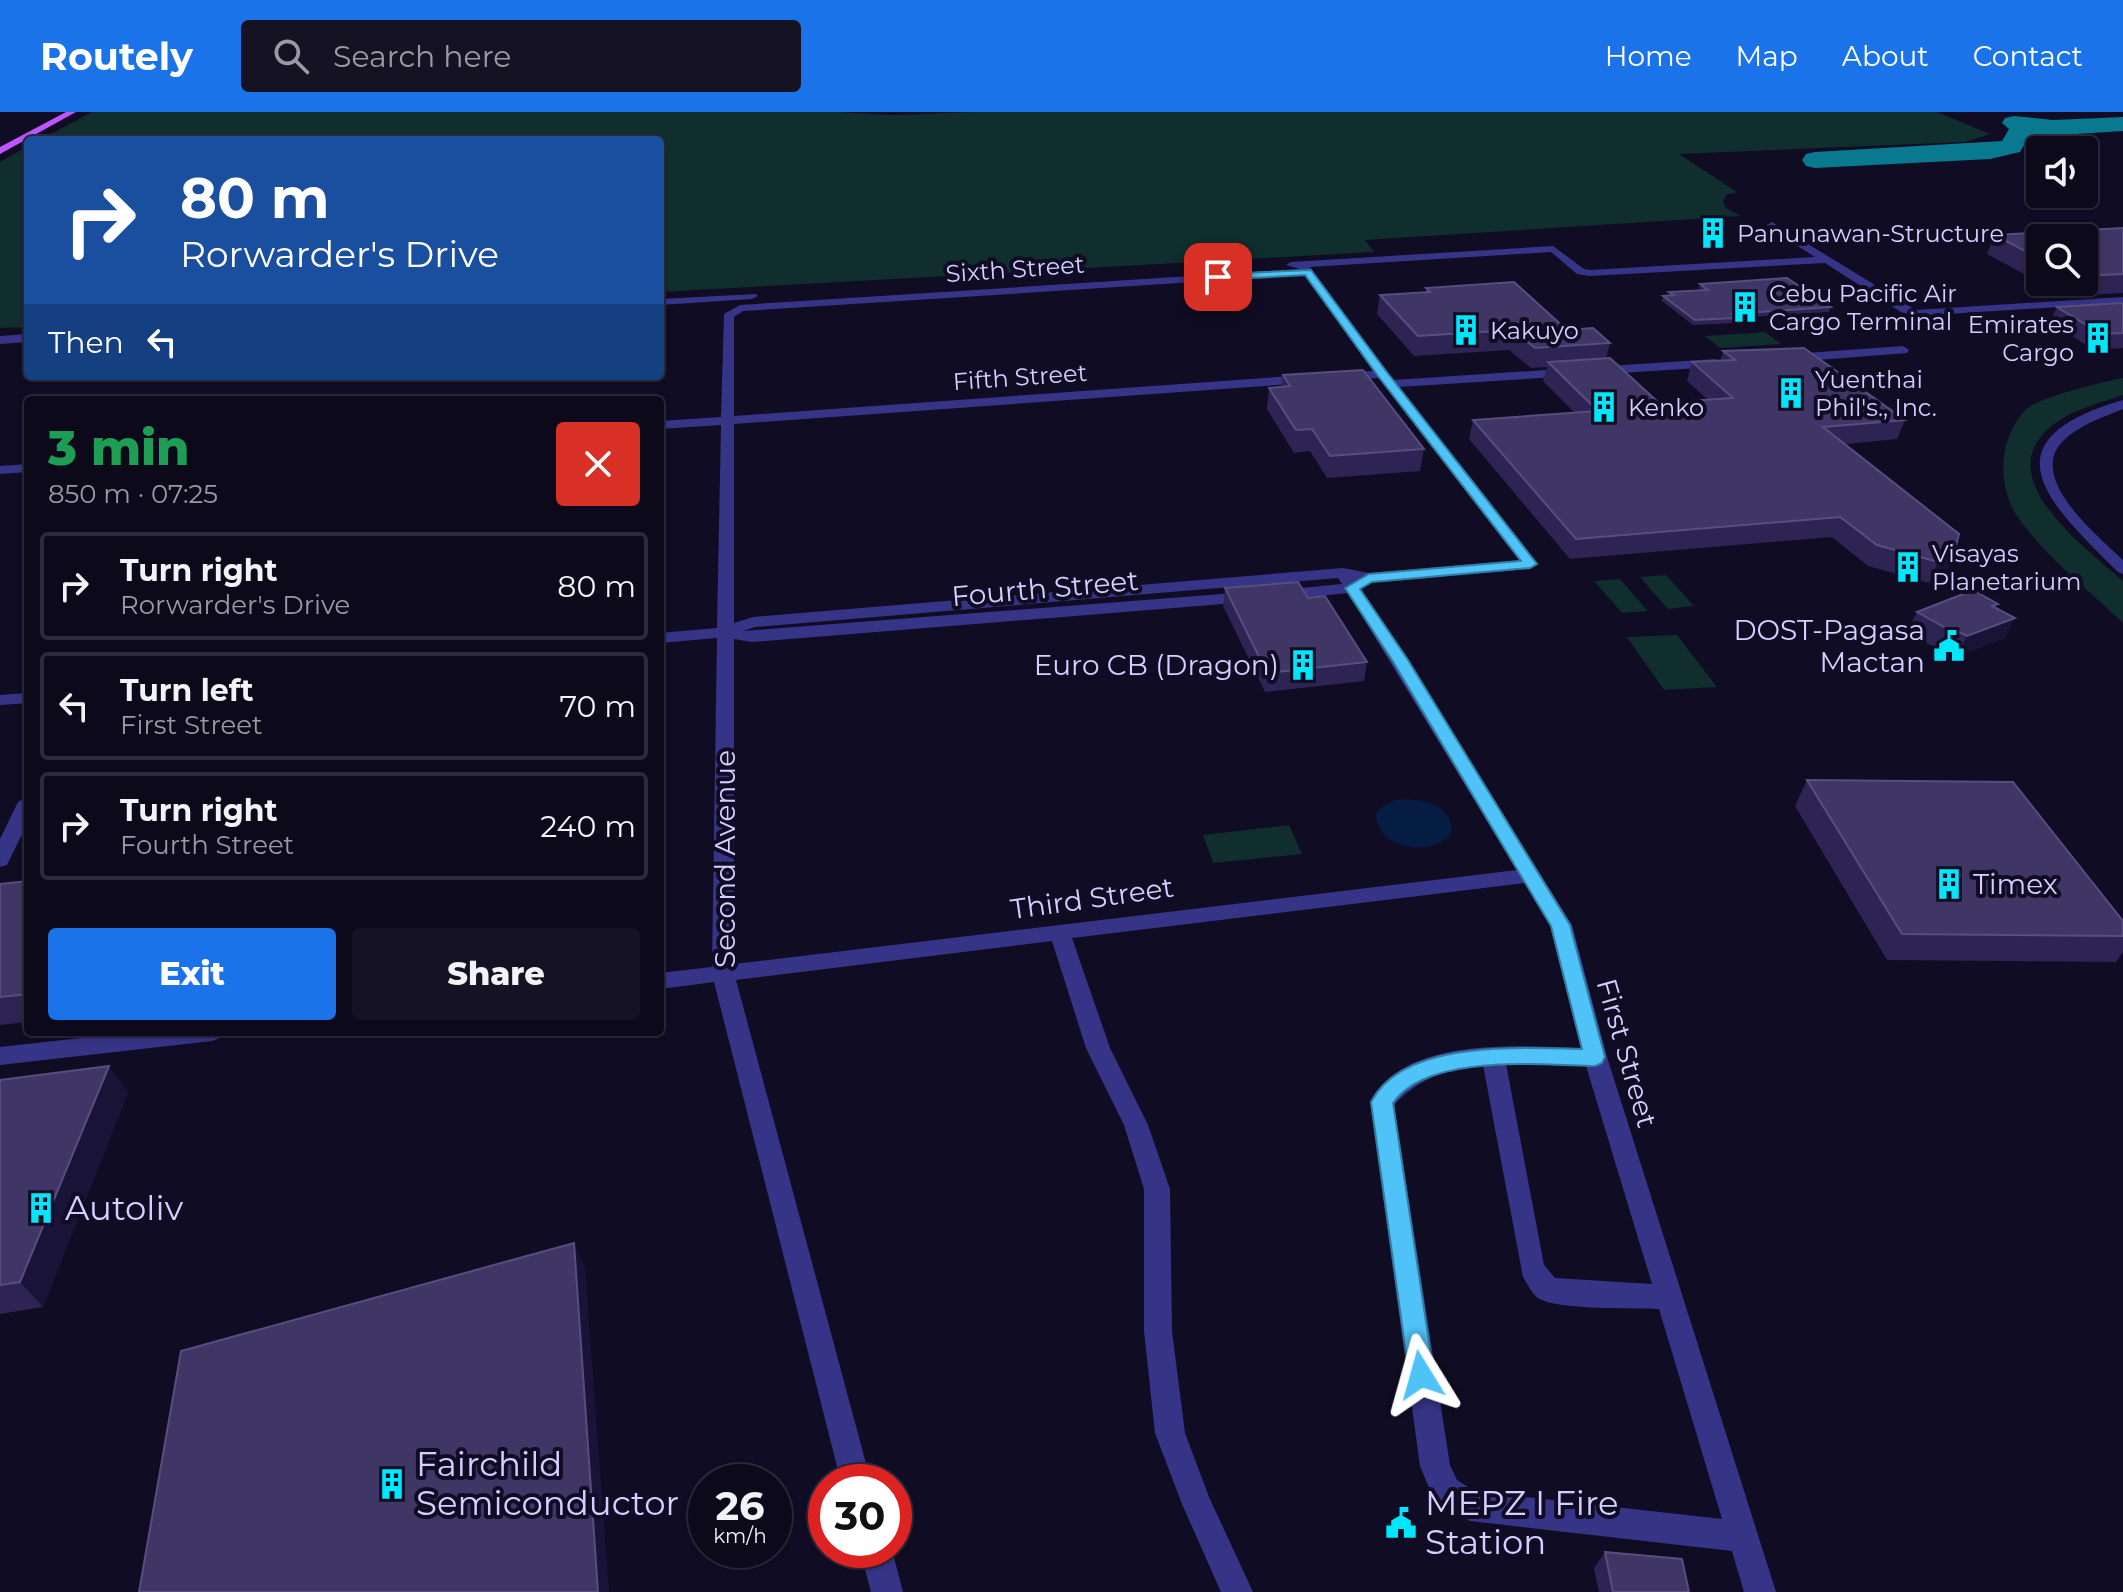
<!DOCTYPE html>
<html lang="en">
<head>
<meta charset="utf-8">
<style>
  :root { --surface:#0c091b; --page:#151224; --text:#f1f3f6; --muted:#9a9aa3; --line:#2c2a3a; --accent:#1a73e8 }
  body { margin:0; font-family:Montserrat,sans-serif; background:var(--page); color:var(--text); height:100vh; display:flex; flex-direction:column; font-size:30px; white-space:nowrap }
  * { box-sizing:border-box; margin:0 }
  p { font-size:26px; color:var(--muted) }
  .icon { flex:none; width:44px; height:44px; fill:none; stroke:currentColor; stroke-width:2; stroke-linecap:round; stroke-linejoin:round }
  .map { position:relative; flex:1; overflow:hidden }
  .panel { position:absolute; left:24px; top:284px; width:640px; height:640px; display:flex; flex-direction:column; background:var(--surface); border-radius:8px; box-shadow:0 2px 6px #0004,0 0 0 2px var(--line) }
  .panel>* { flex:none }
  .hud { position:absolute; left:24px; top:24px; width:640px; height:244px; border-radius:8px; box-shadow:0 2px 6px #0004,0 0 0 2px var(--line); background:#1a4fa0; color:#fff; overflow:hidden }
  .controls { position:absolute; left:2026px; top:24px; display:grid; gap:16px }
  .controls a { display:grid; place-items:center; width:72px; height:72px; border-radius:8px; background:var(--surface); box-shadow:0 2px 6px #0004,0 0 0 2px var(--line); font-size:40px }
  .speed { position:absolute; left:688px; top:1352px; display:flex; gap:16px; font-size:40px; font-weight:700; text-align:center }
  .speed>* { display:grid; place-content:center; width:104px; height:104px; border-radius:50%; background:var(--surface); box-shadow:0 2px 6px #0004,0 0 0 2px var(--line); line-height:1 }
  .speed small { font-size:20px; font-weight:400 }
  .speed .limit { border:12px solid #d22; background:#fff; color:#111 }
  .pin { position:absolute; display:grid; place-items:center; width:68px; height:68px; color:#fff; margin:-34px; border-radius:16px; box-shadow:0 4px 12px #0006 }
  .me { position:absolute; width:88px; margin:-44px; rotate:352deg; stroke-linejoin:round; filter:drop-shadow(0 0 6px #0008) }
  .turn { display:flex; align-items:center; gap:28px; height:168px; padding:0 24px; font-size:36px }
  .turn .icon { width:104px; height:104px; stroke-width:2.5 }
  .turn b { display:block; font-size:56px; line-height:68px }
  .then { display:flex; align-items:center; height:76px; padding:0 24px; background:#0003; gap:16px; font-size:30px }
  .round { display:grid; place-items:center; flex:none; width:84px; height:84px; border-radius:8px; background:var(--page) }
  .head { display:flex; align-items:center; justify-content:space-between; height:136px; padding:0 24px }
  h1 { font-size:48px; font-weight:800; line-height:60px; color:#1e9e55 }
  .button { display:flex; gap:16px; margin-top:auto; padding:16px 24px }
  .button a { flex:1; height:92px; border-radius:8px; background:var(--accent); color:#fff; font-size:32px; font-weight:800; line-height:92px; text-align:center }
  .button a+a { background:var(--page); color:var(--text) }
  ul { padding:0; list-style:none }
  li { display:flex; align-items:center; gap:24px; height:108px; margin:0 16px 12px; padding:0 8px; border:4px solid var(--line); border-radius:8px }
  li div { flex:1 }
  li b { display:block; font-size:30px }
  li em { font-style:normal }
  header { display:flex; align-items:center; gap:48px; box-sizing:border-box; height:112px; padding:0 40px; background:var(--accent); color:#fff }
  header strong { font-size:38px }
  nav { display:flex; gap:44px; margin-inline-start:auto; font-size:28px }
  .search { width:560px; height:72px; background:var(--page); display:flex; align-items:center; gap:20px; box-sizing:border-box; padding:0 28px; border-radius:8px; color:var(--muted); font-size:30px }
  .map>svg:first-child { display:block }
  .green { fill:#0f2e2d }
  .water { fill:#061d43 }
  .lines { fill:none; stroke-linecap:round; stroke-linejoin:round }
  .taxiway { fill:#08798f; fill-rule:evenodd }
  .minor { fill:#363486; fill-rule:evenodd }
  .major { fill:#bd56ff; fill-rule:evenodd }
  .wall { fill:#2d2453; fill-rule:evenodd }
  .shaded-wall { fill:#1a1338 }
  .building { fill:#3f3665; stroke:#564e7e; stroke-width:2 }
  .route { fill:#4fc3f7; stroke:#337fa1; stroke-width:2 }
  .labels { text-anchor:middle; dominant-baseline:central; stroke-width:8; stroke-linejoin:round; paint-order:stroke }
  .far-poi-label { font-size:24px; fill:#d4cfff; stroke:#100c24; text-anchor:start }
  .far-street-label { font-size:24px; fill:#d4cfff; stroke:#100c24 }
  .street-label { font-size:28px; fill:#d4cfff; stroke:#100c24 }
  .poi-label { font-size:28px; fill:#d4cfff; stroke:#100c24; text-anchor:end }
  .near-poi-label { font-size:34px; fill:#d4cfff; stroke:#100c24; text-anchor:start }
</style>
</head>
<body>
<header>
<strong>Routely</strong>
<div class="search"><svg class="icon" aria-label="search" viewBox="0 0 24 24"><circle cx="10" cy="10" r="6"/><path d="M15 15l6 6"/></svg>Search here</div>
<nav><a>Home</a><a>Map</a><a>About</a><a>Contact</a></nav>
</header>
<div class="map">
<svg width="2123" height="1480" viewBox="0 0 2123 1480">
  <rect width="100%" height="100%" fill="#100c24"/>
  <path class="green" d="M92,0H837L892,3L973,0H1937L1990,22L1965,30L1679,42L1737,80L1726,83L1723,90L1727,97L1741,104L1365,128L1374,140L660,180V28H40Z
    M28,34V215L0,216V50Z
    M1765,220L1781,232L1720,236L1705,224Z
    M2123,266V283C2103,290 2078,296 2060,308C1981,359 2081,432 2123,469V511C2088,478 2047,446 2019,407C1996,376 1998,321 2029,295C2042,285 2105,269 2123,266Z
    M1666,463L1694,494L1668,497L1640,465Z
    M1620,467L1648,499L1622,501L1594,469Z
    M1677,523L1717,575L1664,578L1627,525Z
    M1289,713L1302,742L1213,751L1203,723Z"/>
  <path class="water" d="M1396,688C1418,685 1455,692 1451,722C1431,745 1377,738 1376,703L1380,696Z"/>
  <g class="lines">
    <path class="taxiway" d="M2014,4L2053,8L2123,5V19L2029,25L2020,40L1990,47L1815,56L1806,54L1802,48L1806,42L1815,40L2002,29L2009,17L2002,11L2005,6Z"/>
    <path class="minor" d="M1772,110L1916,198L2123,185V191L1915,204L1901,200L1825,151L1590,164L1577,162L1551,140L1310,155L1393,268L1716,247L1722,251L1716,255L1399,275L1538,452L1530,457L1369,471L1361,477L1572,813L1607,945L1776,1480H1744L1732,1439L1470,1409L1435,1390L1420,1354L1370,990C1404,924 1519,934 1581,936L1550,813L1525,771L1072,826L1110,936L1148,1013L1170,1077L1172,1219L1185,1321L1209,1385L1253,1480H1221L1182,1392L1155,1321L1144,1219V1077L1124,1013L1086,936L1052,829L736,868L871,1370H841L714,870L660,877V861L712,855L717,526L660,531V521L717,516L721,313L660,317V309L721,305L724,202L740,193L1300,157L1286,153L1291,150L1553,134L1584,157L1590,158L1815,145L1768,115L1767,113ZM1305,163L1373,259L1342,261L1336,265L1338,268L1379,266L1519,448L1369,461L1343,456L753,505L734,511V312L1306,271L1312,267L1306,263L734,304V205L743,199ZM1338,466L1342,472L1280,478L1272,483L1280,488L1348,481L1517,758L734,852V527L752,530L1248,490L1256,485L1248,480L743,519L755,515ZM1506,952L1586,954L1652,1172L1555,1166L1544,1153ZM1483,953L1523,1165C1527,1171 1532,1182 1538,1186C1555,1198 1635,1196 1659,1197L1722,1407L1474,1379L1457,1368L1450,1353L1394,993C1419,966 1448,957 1483,953Z
      M756,182L758,184L752,187L660,193V187Z
      M28,222V230L0,232V224Z
      M1903,234L1909,238L1907,241L1792,250L1786,246L1792,242Z
      M2123,288V297C2103,305 2079,313 2063,329C2026,366 2098,424 2123,448V462L2118,460C2048,391 1982,329 2123,288Z
      M28,352V360L0,362V354Z
      M28,581V591L0,593V583Z
      M28,684V710L7,753L0,755V727L18,690Z
      M134,920H223L220,926L212,929L0,953V935Z
      M860,1438H892L903,1480H871Z"/>
    <path class="major" d="M66,0H76L0,42V35Z"/>
  </g>
  <path class="wall" d="M2123,116V181L2065,184L1987,142L1995,123ZM2040,126H2084V170H2040Z
    M1700,172L1831,195L1829,200L1737,206L1735,211L1693,213L1662,189L1663,184H1668L1669,180L1701,178L1699,177Z
    M1426,176L1610,231L1606,247L1659,291L1708,288L1687,269L1692,250L1720,249L1723,239L1905,308L1897,327L1845,332L1959,422L1943,468L1929,471L1868,454L1832,425L1570,447L1469,327L1473,308L1575,301L1543,269L1547,255L1531,256L1509,238L1414,244L1377,202L1380,183L1426,180Z
    M2123,192V236L2094,238L2050,210L2057,195Z
    M1283,263L1424,337L1420,359L1327,366L1310,339L1294,341L1267,297L1269,276L1281,275Z
    M1225,476L1308,486L1367,550L1364,569L1265,580L1223,494Z
    M1996,496L2005,526L1957,544L1947,539L1943,540L1907,520L1917,500Z
    M1807,668L2123,809V840L2116,850L1887,848L1795,694Z
    M28,769V910L0,913V772Z
    M0,968L128,980L43,1195L0,1202Z
    M1605,1440L1689,1480H1599L1594,1456Z"/>
  <path class="shaded-wall" d="M1953,447L1943,468L1929,471L1938,450Z
    M2015,506L2005,526L1957,544L1967,524Z
    M1957,519L1947,539L1943,540L1953,520Z
    M109,954L128,980L43,1195L20,1170Z
    M574,1131L585,1156L609,1480H598Z"/>
  <path class="building" d="M2123,116V162L2084,164V126H2040V147L1995,123Z
    M1787,166L1831,195L1732,202L1737,206L1695,208L1663,184L1674,183L1669,180L1708,178L1700,172Z
    M1514,170L1567,218L1593,216L1610,231L1535,236L1513,218L1418,224L1380,183L1430,180L1426,176Z
    M2121,191L2123,192V221L2101,222L2057,195Z
    M1804,236L1905,308L1823,315L1959,422L1953,447L1938,450L1877,433L1840,405L1576,427L1473,308L1598,299L1548,250L1610,246L1659,291L1733,286L1692,250L1735,248L1723,239Z
    M1363,258L1424,337L1330,344L1312,317L1296,318L1269,276L1290,274L1283,263Z
    M1298,470L1308,486L1325,484L1367,550L1267,561L1225,476Z
    M1973,478L1998,492L1992,494L2015,506L1967,524L1957,519L1953,520L1917,500Z
    M1807,668L2013,670L2123,809V824L1902,822Z
    M28,769V882L0,885V772Z
    M109,954L20,1170L0,1173V968Z
    M574,1131L598,1480H139L181,1239Z
    M1605,1440L1682,1447L1689,1480H1613Z"/>
  <path class="route" d="M1311,158L1386,259L1537,452L1530,456L1372,470L1360,477L1408,548L1570,813L1605,945L1602,951L1595,954C1541,953 1427,941 1393,991L1434,1263L1430,1271L1421,1275L1412,1271L1409,1263L1371,990C1404,927 1521,936 1582,937L1551,814L1392,548L1345,476L1369,462L1521,449L1378,264L1305,163L1218,168L1213,165L1218,162Z"/>
  <defs>
    <symbol id="building-bare" viewBox="-9 -9 18 18"><path d="M-4-6H4V6H1V3H-1V6H-4ZM-2.5-4.3h1.7v1.8h-1.7ZM.8-4.3h1.7v1.8H.8ZM-2.5-1h1.7V.8h-1.7ZM.8-1h1.7V.8H.8Z" fill="#00e6fa" stroke="#100c24" stroke-width="2.5" paint-order="stroke"/></symbol>
    <symbol id="civic-bare" viewBox="-9 -9 18 18"><path d="M-.6-6.5H3V-4.5H.6V-3L4-1V1h2V6H-6V1h2V-1L-.6-3ZM-1.2 2.5V6h2.4V2.5Z" fill="#00e6fa" stroke="#100c24" stroke-width="2.5" paint-order="stroke"/></symbol>
  </defs>
  <g fill-rule="evenodd">
    <use href="#building-bare" x="1691" y="99" width="44" height="44"/>
    <use href="#building-bare" x="1723" y="173" width="44" height="44"/>
    <use href="#building-bare" x="1444" y="196" width="44" height="44"/>
    <use href="#building-bare" x="2076" y="204" width="44" height="44"/>
    <use href="#building-bare" x="1769" y="259" width="44" height="44"/>
    <use href="#building-bare" x="1582" y="273" width="44" height="44"/>
    <use href="#building-bare" x="1886" y="433" width="44" height="44"/>
    <use href="#civic-bare" x="1927" y="512" width="44" height="44"/>
    <use href="#building-bare" x="1281" y="531" width="44" height="44"/>
    <use href="#building-bare" x="1927" y="750" width="44" height="44"/>
    <use href="#building-bare" x="19" y="1074" width="44" height="44"/>
    <use href="#building-bare" x="370" y="1350" width="44" height="44"/>
    <use href="#civic-bare" x="1379" y="1389" width="44" height="44"/>
  </g>
  <g class="labels">
    <g class="far-poi-label">
      <text x="1737" y="121">Panunawan-Structure</text>
      <text x="1769" y="181">Cebu Pacific Air<tspan x="1769" dy="28">Cargo Terminal</tspan></text>
      <text x="2074" y="212" text-anchor="end">Emirates<tspan x="2074" dy="28">Cargo</tspan></text>
      <text x="1490" y="218">Kakuyo</text>
      <text x="1815" y="267">Yuenthai<tspan x="1815" dy="28">Phil's., Inc.</tspan></text>
      <text x="1628" y="295">Kenko</text>
      <text x="1932" y="441">Visayas<tspan x="1932" dy="28">Planetarium</tspan></text>
    </g>
    <g class="far-street-label">
      <text transform="translate(1015 157) rotate(-4)">Sixth Street</text>
      <text transform="translate(1020 265) rotate(-4)">Fifth Street</text>
    </g>
    <g class="street-label">
      <text transform="translate(1045 476) rotate(-5)">Fourth Street</text>
      <text transform="translate(725 747) rotate(-90)">Second Avenue</text>
      <text transform="translate(1092 786) rotate(-8)">Third Street</text>
      <text transform="translate(1627 941) rotate(74)">First Street</text>
    </g>
    <g class="poi-label">
      <text x="1925" y="518">DOST-Pagasa<tspan x="1925" dy="32">Mactan</tspan></text>
      <text x="1279" y="553">Euro CB (Dragon)</text>
      <text x="1973" y="772" text-anchor="start">Timex</text>
    </g>
    <g class="near-poi-label">
      <text x="65" y="1096">Autoliv</text>
      <text x="416" y="1352">Fairchild<tspan x="416" dy="39">Semiconductor</tspan></text>
      <text x="1425" y="1391">MEPZ I Fire<tspan x="1425" dy="39">Station</tspan></text>
    </g>
  </g>
</svg>
<div class="controls">
<a><svg class="icon" aria-label="sound" viewBox="0 0 24 24"><path d="M4 9h4l5-4v14l-5-4H4zM17 9q2 3 0 6"/></svg></a>
<a><svg class="icon" aria-label="search" viewBox="0 0 24 24"><circle cx="10" cy="10" r="6"/><path d="M15 15l6 6"/></svg></a>
</div>
<div class="speed"><div>26<small>km/h</small></div><div class="limit">30</div></div>
<div class="pin" style="left:1218px;top:165px;background:#d93025"><svg class="icon" aria-label="arrive" viewBox="0 0 24 24"><path d="M6 21V4h12l-3 4 3 4H6"/></svg></div>
<svg class="me" style="left:1421px;top:1263px" viewBox="-20 -20 40 40"><path d="M0-17L14 15 0 8-14 15z" fill="#4fc3f7" stroke="#fff" stroke-width="4"/></svg>
<div class="hud">
<div class="turn"><svg class="icon" aria-label="right" viewBox="0 0 24 24"><path d="M7 20v-9h11M14 6l5 5-5 5"/></svg><div><b>80 m</b>Rorwarder's Drive</div></div>
<div class="then">Then<svg class="icon" aria-label="left" viewBox="0 0 24 24"><path d="M17 20v-9H6M10 6l-5 5 5 5"/></svg></div>
</div>
<section class="panel">
<div class="head"><div><h1>3 min</h1><p>850 m · 07:25</p></div><a class="round" style="background:#d93025;color:#fff"><svg class="icon" aria-label="close" viewBox="0 0 24 24"><path d="M6 6l12 12M18 6L6 18"/></svg></a></div>
<ul>
<li><svg class="icon" aria-label="right" viewBox="0 0 24 24"><path d="M7 20v-9h11M14 6l5 5-5 5"/></svg><div><b>Turn right</b><p>Rorwarder's Drive</p></div><em>80 m</em></li>
<li><svg class="icon" aria-label="left" viewBox="0 0 24 24"><path d="M17 20v-9H6M10 6l-5 5 5 5"/></svg><div><b>Turn left</b><p>First Street</p></div><em>70 m</em></li>
<li><svg class="icon" aria-label="right" viewBox="0 0 24 24"><path d="M7 20v-9h11M14 6l5 5-5 5"/></svg><div><b>Turn right</b><p>Fourth Street</p></div><em>240 m</em></li>
</ul>
<div class="button"><a>Exit</a><a>Share</a></div>
</section>
</div>
</body>
</html>
